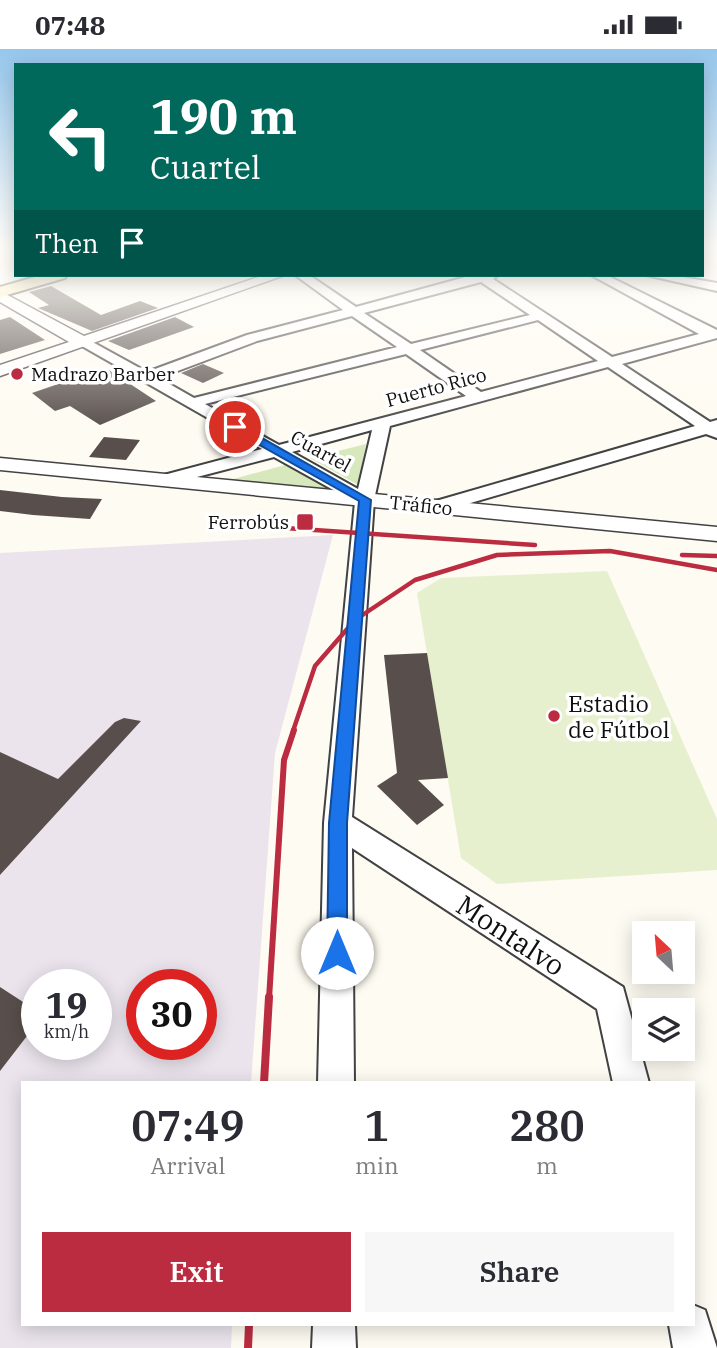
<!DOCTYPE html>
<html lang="en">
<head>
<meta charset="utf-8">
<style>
  :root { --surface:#fff; --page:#f7f7f7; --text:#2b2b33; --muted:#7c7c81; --accent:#bb2c40 }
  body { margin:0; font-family:"IBM Plex Serif",serif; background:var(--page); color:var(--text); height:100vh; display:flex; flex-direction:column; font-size:26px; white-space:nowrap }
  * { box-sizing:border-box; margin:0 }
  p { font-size:23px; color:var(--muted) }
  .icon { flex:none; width:38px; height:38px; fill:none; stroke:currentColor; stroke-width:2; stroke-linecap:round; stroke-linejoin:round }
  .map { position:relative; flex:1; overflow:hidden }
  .drawer { position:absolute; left:21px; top:1032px; width:674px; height:245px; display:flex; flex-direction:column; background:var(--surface); border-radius:0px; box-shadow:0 4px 18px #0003 }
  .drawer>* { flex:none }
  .banner { position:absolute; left:14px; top:14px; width:690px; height:214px; border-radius:0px; box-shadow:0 4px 18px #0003; background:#00695c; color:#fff; overflow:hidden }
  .needle { width:46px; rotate:334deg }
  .tools { position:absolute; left:632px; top:872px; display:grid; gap:14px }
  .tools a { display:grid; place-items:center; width:63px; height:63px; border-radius:0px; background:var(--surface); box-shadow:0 4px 18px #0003; font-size:35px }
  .speed { position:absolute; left:21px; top:920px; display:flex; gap:14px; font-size:35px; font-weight:700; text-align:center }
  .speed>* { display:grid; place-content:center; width:91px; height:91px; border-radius:50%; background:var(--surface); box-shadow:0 4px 18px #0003; line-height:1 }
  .speed small { font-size:18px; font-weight:400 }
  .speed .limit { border:10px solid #d22; background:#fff; color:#111 }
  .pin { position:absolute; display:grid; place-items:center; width:60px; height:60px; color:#fff; margin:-30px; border:4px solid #fff; border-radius:50%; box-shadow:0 2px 7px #0007 }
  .me { position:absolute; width:77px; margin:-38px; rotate:0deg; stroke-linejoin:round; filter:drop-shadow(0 0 5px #0008) }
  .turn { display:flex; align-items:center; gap:24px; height:147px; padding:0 21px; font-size:32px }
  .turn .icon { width:91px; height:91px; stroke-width:2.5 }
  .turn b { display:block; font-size:49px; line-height:60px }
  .then { display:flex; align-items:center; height:66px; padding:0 21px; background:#0003; gap:14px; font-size:26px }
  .eta { display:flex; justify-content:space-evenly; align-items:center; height:119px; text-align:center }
  .eta b { font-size:42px; font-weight:600; line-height:49px }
  .primary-button { display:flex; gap:14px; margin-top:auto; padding:14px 21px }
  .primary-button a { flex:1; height:80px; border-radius:0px; background:var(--accent); color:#fff; font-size:28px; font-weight:600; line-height:80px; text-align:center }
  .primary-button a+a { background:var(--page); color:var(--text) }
  .status { display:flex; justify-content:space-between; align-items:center; height:49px; padding:0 35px; background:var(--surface); direction:ltr }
  .status svg { height:19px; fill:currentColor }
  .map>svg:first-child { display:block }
  .industrial { fill:#ebe4ed; fill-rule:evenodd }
  .green { fill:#d7e8bc }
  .pitch { fill:#e7f0ce }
  .building { fill:#584f4c }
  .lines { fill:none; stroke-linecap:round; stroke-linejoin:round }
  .minor-casing { stroke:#424242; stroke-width:4 }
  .tertiary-casing { stroke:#424242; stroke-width:3 }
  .secondary-casing { stroke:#313131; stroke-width:4 }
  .minor { fill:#fff; fill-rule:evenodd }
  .tertiary { fill:#fff; fill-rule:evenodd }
  .secondary { fill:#fcecb0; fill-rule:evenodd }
  .rail-far2 { stroke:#bb2c40; stroke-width:4.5 }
  .rail-far1 { stroke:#bb2c40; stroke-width:6 }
  .rail { stroke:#bb2c40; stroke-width:8 }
  .route { fill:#1a73e8; stroke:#114b97; stroke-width:2 }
  .poi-dot { fill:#bb2c40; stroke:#fff; stroke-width:2.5 }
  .labels { text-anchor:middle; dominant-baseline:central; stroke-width:7; stroke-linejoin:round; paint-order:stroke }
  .far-poi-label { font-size:19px; fill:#0f0f0f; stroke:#fff; text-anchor:start }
  .far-street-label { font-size:19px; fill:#0f0f0f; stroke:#fff }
  .poi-label { font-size:23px; fill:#0f0f0f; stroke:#fff; text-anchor:start }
  .near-street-label { font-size:28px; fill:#0f0f0f; stroke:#fff }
</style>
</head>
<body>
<div class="status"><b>07:48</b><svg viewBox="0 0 49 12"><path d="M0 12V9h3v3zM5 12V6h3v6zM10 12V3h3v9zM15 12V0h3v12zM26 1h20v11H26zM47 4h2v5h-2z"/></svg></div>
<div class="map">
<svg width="717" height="1299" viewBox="0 0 717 1299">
  <rect width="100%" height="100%" fill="#fefbf2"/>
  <path class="industrial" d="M333,486L275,704L251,1034H23V1276H232L231,1299H0V504ZM37,936H96V996H37ZM142,936H201V996H142Z"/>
  <path class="green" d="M366,395L358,436L310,409Z
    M285,416L332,442L226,432Z"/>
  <path class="pitch" d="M607,522L717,770V821L497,835L461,809L417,544L441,529Z"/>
  <path class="building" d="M51,237L101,266L140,252L158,259L92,282L38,259L49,256L29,243Z
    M10,268L45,291L0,305V271Z
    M175,268L194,278L129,301L108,292Z
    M203,315L224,324L203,334L181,324Z
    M109,321L156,352L100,376L70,357L55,362L32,344L93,323L97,325Z
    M104,388L140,391L126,411L89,408Z
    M0,441L62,448L102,450L90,470L33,466L0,462Z
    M427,604L448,729L418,731L444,756L417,776L377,737L397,724L384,606Z
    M124,669L141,672L0,826V703L58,730L115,673Z
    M0,938L37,962V974L0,1022Z"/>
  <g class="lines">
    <defs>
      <path id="minor" d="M295,226H309L356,258L473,226H498L493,230L612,308L699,285L591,226H606L717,281V289L622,315L710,373L717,371V389L706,385L443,462H429L427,458L429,454L695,377L608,318L390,377L374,451L352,768L623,938L649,1034H613L597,960L352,799L354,1034H318L324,774L355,453L274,408L166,436L160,435L157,431L160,427L262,400L75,293L87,290L147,323L247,286L343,261ZM481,233L530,266L411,295L364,264ZM352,267L397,298L194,349L159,329L257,292ZM538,271L598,312L481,343L420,301ZM406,305L466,347L279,396L205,355ZM372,381L358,440L292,403Z
        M646,226H671L717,234V242Z
        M693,1256L705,1261L717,1299H673L669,1276H693Z
        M313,1276H355L356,1299H312Z"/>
      <path id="tertiary" d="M264,226H285L0,327V316L69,293L0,253V242L84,287Z
        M0,409L717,478V492L0,421Z"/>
      <path id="secondary" d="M42,226H67L65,229L0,248V238Z"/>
    </defs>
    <use href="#minor" class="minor-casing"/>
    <use href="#tertiary" class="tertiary-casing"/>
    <use href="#secondary" class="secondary-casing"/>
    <use href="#minor" class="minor"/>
    <use href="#tertiary" class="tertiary"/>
    <use href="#secondary" class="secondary"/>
    <path class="rail-far2" d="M285,479L535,496
      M682,506L717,507
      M293,682L315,617L355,571L415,531L497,506L610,502L717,521"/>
    <path class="rail-far1" d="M269,950L284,711L294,681"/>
    <path class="rail" d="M264,1034L269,948
      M248,1299L249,1276"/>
  </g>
  <linearGradient id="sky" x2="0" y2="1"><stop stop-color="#95c7ed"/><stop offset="0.52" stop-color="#fffdf9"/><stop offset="1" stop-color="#fffdf9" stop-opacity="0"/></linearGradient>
  <rect width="717" height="382" fill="url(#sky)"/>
  <path class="route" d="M231,376H239L371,451L347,774V904L344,911L337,914L330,911L327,904L329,774L359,452L231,380Z"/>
  <g class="poi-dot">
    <circle cx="17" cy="325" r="7"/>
    <rect x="296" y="464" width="18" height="18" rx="3.5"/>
    <circle cx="554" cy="667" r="7"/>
  </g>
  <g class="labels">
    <g class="far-poi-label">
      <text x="31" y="325">Madrazo Barber</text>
      <text x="289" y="473" text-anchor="end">Ferrobús</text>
    </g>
    <g class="far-street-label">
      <text transform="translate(436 338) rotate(-15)">Puerto Rico</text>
      <text transform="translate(321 402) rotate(29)">Cuartel</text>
      <text transform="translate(421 456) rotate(6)">Tráfico</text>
    </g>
    <g class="poi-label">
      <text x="568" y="654">Estadio<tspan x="568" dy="26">de Fútbol</tspan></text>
    </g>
    <g class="near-street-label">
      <text transform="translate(511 886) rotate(33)">Montalvo</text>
    </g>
  </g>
</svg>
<div class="tools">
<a><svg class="needle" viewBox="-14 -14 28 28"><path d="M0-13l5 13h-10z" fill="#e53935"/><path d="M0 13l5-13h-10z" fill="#7c7c81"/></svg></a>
<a><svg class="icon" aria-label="layers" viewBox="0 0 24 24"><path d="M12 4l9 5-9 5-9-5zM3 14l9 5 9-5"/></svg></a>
</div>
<div class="speed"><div>19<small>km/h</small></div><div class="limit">30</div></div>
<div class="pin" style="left:235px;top:378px;background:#d93025"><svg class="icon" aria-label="arrive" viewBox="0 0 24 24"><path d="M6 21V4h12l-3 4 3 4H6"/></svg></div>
<svg class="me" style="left:337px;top:904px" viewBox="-20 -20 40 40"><circle r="19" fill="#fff"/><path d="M0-13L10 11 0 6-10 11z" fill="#1a73e8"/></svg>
<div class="banner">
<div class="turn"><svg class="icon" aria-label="left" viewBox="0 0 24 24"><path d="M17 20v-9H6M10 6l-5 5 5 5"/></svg><div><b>190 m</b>Cuartel</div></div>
<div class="then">Then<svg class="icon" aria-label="arrive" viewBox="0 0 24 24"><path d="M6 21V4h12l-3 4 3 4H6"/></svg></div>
</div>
<section class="drawer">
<div class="eta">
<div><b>07:49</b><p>Arrival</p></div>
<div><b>1</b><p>min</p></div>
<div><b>280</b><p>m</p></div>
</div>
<div class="primary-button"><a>Exit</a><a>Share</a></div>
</section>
</div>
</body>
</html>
